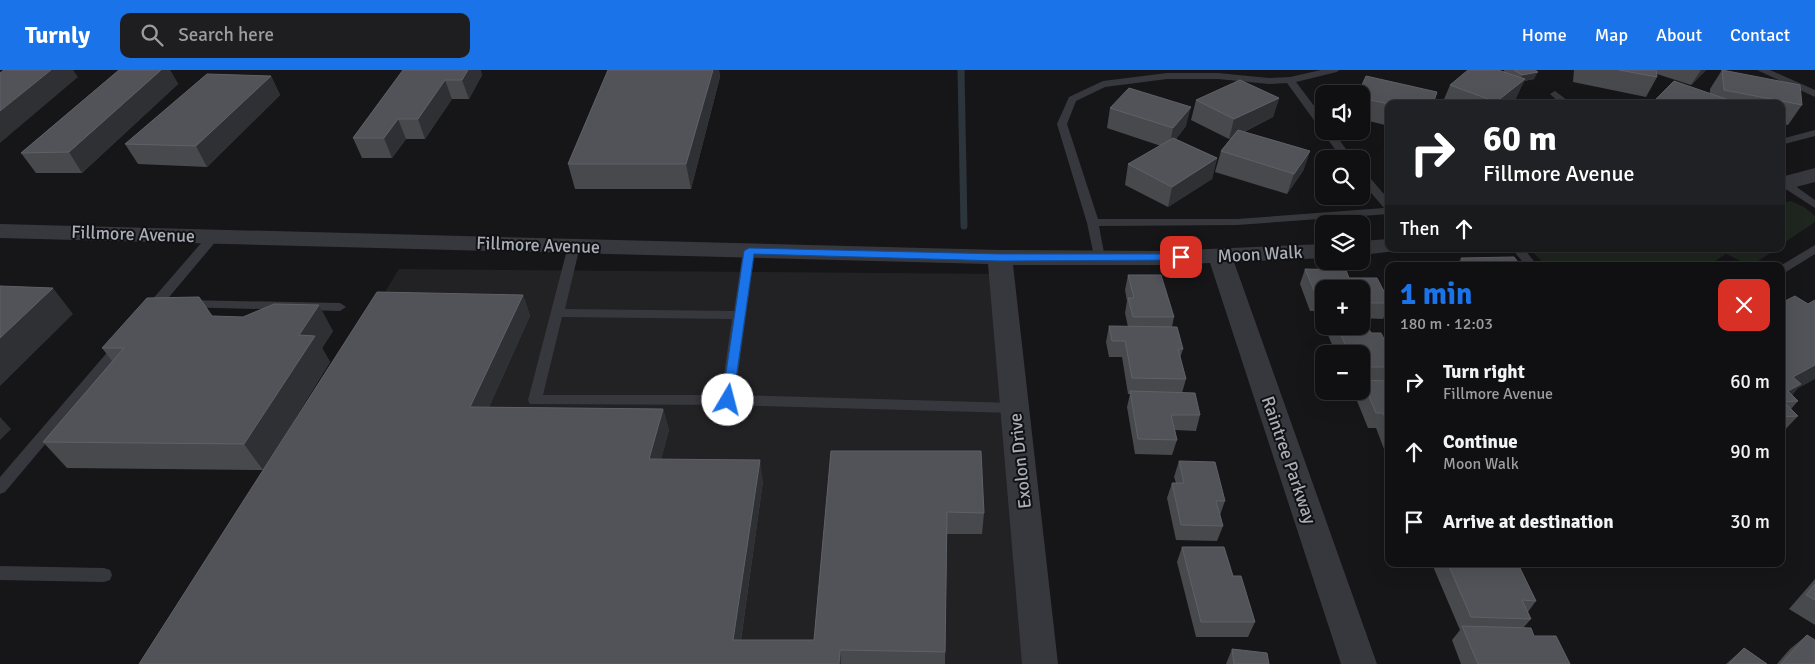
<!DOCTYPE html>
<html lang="en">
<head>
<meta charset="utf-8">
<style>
  :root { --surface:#101012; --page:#1e1e20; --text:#f1f3f6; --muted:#9c9d9f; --line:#303032; --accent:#1a73e8 }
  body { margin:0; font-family:Signika,sans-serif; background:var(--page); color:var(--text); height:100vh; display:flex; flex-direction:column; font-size:19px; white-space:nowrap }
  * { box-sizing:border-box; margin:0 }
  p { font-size:16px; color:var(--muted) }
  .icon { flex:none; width:28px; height:28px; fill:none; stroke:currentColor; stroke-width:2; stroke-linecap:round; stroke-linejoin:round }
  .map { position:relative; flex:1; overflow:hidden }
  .details { position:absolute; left:1385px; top:192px; width:400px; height:305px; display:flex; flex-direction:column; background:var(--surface); border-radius:10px; box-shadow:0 5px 20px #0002,0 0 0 1px var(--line) }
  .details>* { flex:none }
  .banner { position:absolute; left:1385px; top:30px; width:400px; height:152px; border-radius:10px; box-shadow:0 5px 20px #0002,0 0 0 1px var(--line); background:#202124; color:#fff; overflow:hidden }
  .controls { position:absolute; left:1315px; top:15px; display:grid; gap:10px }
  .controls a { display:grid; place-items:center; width:55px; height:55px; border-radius:10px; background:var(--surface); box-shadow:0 5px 20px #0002,0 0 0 1px var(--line); font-size:25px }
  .pin { position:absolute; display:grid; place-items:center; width:42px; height:42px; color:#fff; margin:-21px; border-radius:10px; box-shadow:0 2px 8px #0006 }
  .me { position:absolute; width:55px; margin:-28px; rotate:8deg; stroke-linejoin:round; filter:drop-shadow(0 0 4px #0008) }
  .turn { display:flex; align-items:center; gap:18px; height:105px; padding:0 15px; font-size:22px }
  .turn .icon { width:65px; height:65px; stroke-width:2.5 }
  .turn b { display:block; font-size:35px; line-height:42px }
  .then { display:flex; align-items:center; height:48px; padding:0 15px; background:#0003; gap:10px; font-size:19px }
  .round { display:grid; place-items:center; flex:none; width:52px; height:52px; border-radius:10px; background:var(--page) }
  .overview { display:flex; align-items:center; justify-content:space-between; height:85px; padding:0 15px }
  h1 { font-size:30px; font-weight:800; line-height:38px; color:var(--accent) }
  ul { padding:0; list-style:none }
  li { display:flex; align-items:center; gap:15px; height:70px; padding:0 15px }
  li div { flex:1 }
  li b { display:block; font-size:19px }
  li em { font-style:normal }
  header { display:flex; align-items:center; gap:30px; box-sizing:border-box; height:70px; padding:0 25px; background:var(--accent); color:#fff }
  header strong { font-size:24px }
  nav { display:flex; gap:28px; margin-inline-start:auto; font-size:18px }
  .search { width:350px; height:45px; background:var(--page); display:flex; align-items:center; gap:12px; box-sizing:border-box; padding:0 18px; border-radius:10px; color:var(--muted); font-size:19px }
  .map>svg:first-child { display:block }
  .built { fill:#222225 }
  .green { fill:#1e261f }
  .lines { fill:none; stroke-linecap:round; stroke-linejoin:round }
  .stream { stroke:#2c353c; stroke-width:7 }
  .lane { fill:#37383d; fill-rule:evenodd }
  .street { fill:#37383d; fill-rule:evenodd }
  .wall { fill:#47494d }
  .shaded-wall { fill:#2f3033 }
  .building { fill:#525359; stroke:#5f6168 }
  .route { fill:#1a73e8; stroke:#114b97 }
  .labels { text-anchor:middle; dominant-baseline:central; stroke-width:4; stroke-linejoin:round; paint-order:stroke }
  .street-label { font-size:18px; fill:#a8adb8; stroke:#111113 }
</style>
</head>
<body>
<header>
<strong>Turnly</strong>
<div class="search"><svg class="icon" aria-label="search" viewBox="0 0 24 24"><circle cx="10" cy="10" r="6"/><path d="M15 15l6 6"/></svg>Search here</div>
<nav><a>Home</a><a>Map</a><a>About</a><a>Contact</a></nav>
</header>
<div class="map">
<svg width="1815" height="594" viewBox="0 0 1815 594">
  <rect width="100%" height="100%" fill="#161618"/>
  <path class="built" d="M399,199L1004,204L1038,594H156Z"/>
  <path class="green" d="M1791,131L1804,137L1815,146V152L1781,175V133Z
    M1537,179H1776L1751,196L1726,184L1707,196H1547L1530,180Z"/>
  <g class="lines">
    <path class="stream" d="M961,0L964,156"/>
    <path class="lane" d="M1321,0H1339L1337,2L1296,12L1324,49V61H1333L1353,89H1342L1287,13L1269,14L1218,9H1167L1105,17L1076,31L1067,54L1098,149H1237L1384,138L1361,111V101L1365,102L1389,130V144L1237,155L1099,156L1105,188L1103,191H1095L1087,153L1057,54L1069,27L1103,11L1167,3H1218L1269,8L1290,7Z
      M1757,0H1770L1815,20V27Z
      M1555,21L1572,34H1561L1550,24Z
      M1815,60V66L1781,75V69Z
      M1781,110L1788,111L1815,130V138L1781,116Z
      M213,163L219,167L217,170L154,245H144L143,242L144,239L209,164Z
      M574,172L580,176L565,239L734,241L743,181L749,177L753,178L755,181L735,325L1015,333L1020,334L1022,338L1020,342L1015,343L727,335L530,334L528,330L568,176ZM562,247L732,249L721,325H543Z
      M1815,175V184L1781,205L1780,196Z
      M1512,179H1524L1538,196H1526Z
      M184,230L340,233L346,237L340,241L179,237L178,234L179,231Z
      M122,269L127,271L129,274L127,277L5,422L0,424V407L117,271Z
      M0,496L104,498L110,500L112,505L110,510L104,512L0,510Z"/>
    <path class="street" d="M1815,98V112L1781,121V107Z
      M0,154L1000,180L1162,181L1324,174V188L1234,192L1377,594H1341L1210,193L1162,195H1013L1058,594H1022L988,194L0,168Z
      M1389,169V179H1399L1397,181L1361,185V171Z"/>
  </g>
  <path class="wall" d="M119,0H170L178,14L82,103H36L21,83Z
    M403,0L482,5L469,29H452L425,69H406L392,88H362L353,68Z
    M608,0H719L720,7L691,119H575L568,94Z
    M1504,0H1535L1534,9L1524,11L1516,28L1509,34H1442L1450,15L1504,2Z
    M1574,0H1706L1691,15L1657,4V7L1646,27L1573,12Z
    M1722,0L1802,35L1788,55L1781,54V34H1651L1710,23V19Z
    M271,6L280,25L207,97L138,94L125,74Z
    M1361,24L1389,34V56L1361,49Z
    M1279,28L1273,47L1244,62L1310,81L1303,101L1287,124L1215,102L1221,81L1231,68L1229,69L1191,50L1196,30Z
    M1110,38L1186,56L1176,69L1217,88L1212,109L1168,137L1125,115L1128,94L1161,76L1107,58Z
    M1461,188L1521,196H1457Z
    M1305,199L1349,208L1389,231V236L1383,249L1361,248V219H1324V246L1322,241H1310L1300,214Z
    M1128,205L1174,247L1172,257L1183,279L1180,288L1186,309L1182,323L1200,345L1196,361L1175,360L1177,370L1172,385L1135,384L1127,337L1130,324H1128L1122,287H1109L1106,272L1109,256L1128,257L1125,243L1127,231L1125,220Z
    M523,225L530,246L489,337L663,339L669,360L661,389L763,411L741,570H814L831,381L984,443L982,464H947L945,594H139Z
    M1781,233L1797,319L1792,325L1798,331L1791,339L1798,346L1781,364Z
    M212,246L333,261L322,278L330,292L263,400L67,398L43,372L112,291L102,278Z
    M1331,256H1361L1371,263L1389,279V379H1384L1376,358H1368L1355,326L1357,321H1361V284H1336L1328,265Z
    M1179,391L1225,431L1220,445L1223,456L1217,471L1176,470L1167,428L1172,413H1176L1174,407Z
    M1182,477L1255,552L1248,567H1196L1177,492Z
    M1432,494H1518L1536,531L1528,542L1531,549L1523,558L1570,594H1461L1452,570L1460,560Z
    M1815,509V555L1789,539Z
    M1807,565L1815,594H1777L1790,579Z
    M1744,578L1767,594H1726Z
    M1232,579L1269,594H1226Z"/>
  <path class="shaded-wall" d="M51,0H73L78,7L0,73V41Z
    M161,0H170L178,14L82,103L69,82Z
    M468,0H481L482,5L469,29L462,10Z
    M713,0H719L720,7L691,119L686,94Z
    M1701,0H1706L1691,15Z
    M1538,2L1534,9L1524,11L1516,28L1509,34H1496V32L1519,12L1522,5Z
    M271,6L280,25L207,97L196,76Z
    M445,10L452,29L425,69L418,49Z
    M1279,28L1273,47L1229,69L1234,49Z
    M1191,37L1186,56L1169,78L1173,58Z
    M398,49L406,69L392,88L384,68Z
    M1310,81L1303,101L1287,124L1294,104Z
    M1217,88L1212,109L1168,137L1172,117Z
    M53,218L73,244L0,316V268Z
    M523,225L530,246L479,359L470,337Z
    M319,235L333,261L322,278L330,292L263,400L244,374L299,265Z
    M1815,295V309L1797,319L1786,332H1784L1793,307Z
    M663,339L669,360L655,411L649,389Z
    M0,347L11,359L0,370Z
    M760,390L763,411L738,590L733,570Z
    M840,580L841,594H839Z"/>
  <path class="building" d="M4,0H51L0,41V3Z
    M119,0H161L69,82L21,83Z
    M403,0H468L462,10H445L418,49H398L384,68H353Z
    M608,0H713L686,94H568Z
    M1468,0H1498L1525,9L1496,32L1450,15Z
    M1514,0H1535L1538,2L1522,5Z
    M1619,0H1656L1657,7Z
    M1722,0L1800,15L1802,35L1724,20Z
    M207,4L271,6L196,76L125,74Z
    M1366,6L1437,22L1433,34H1389L1361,28V24H1358Z
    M1240,10L1279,28L1234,49L1196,30Z
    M1674,11L1729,30L1725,34H1651Z
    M1129,18L1191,37L1173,58L1110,38Z
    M1238,60L1310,81L1294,104L1221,81Z
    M1173,68L1217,88L1172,117L1128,94Z
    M1514,187L1521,196H1467L1461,188Z
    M1305,199L1346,200L1349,208H1377L1389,231V233H1361V219H1324V225H1316Z
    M1128,205H1161L1174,247H1133L1128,228H1134Z
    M0,216L53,218L0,268Z
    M377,222L523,225L470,337L663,339L649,389L760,390L733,570H814L831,381H981L984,443L947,442L945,582L840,580L839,594H139Z
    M1795,226L1808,234L1815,230V295L1793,307L1801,314L1788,321L1798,331L1784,332L1798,346L1781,347V233Z
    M199,227L212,246L243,247L274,234L319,235L299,265L315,266L244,374L43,372L124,278H102L147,228Z
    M1361,249H1364L1371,263H1381L1389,279V297H1362L1361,295V284H1356L1354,278H1347L1337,256H1361Z
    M1109,256L1177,257L1183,279H1178L1186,309L1132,308L1125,271H1112Z
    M1362,310L1389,311V355L1383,343H1376Z
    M1130,321L1195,323L1200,345H1171L1177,370L1138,369Z
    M1179,391L1215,392L1225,431H1216L1223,456L1181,455L1172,413H1184Z
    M1182,477H1224L1233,506H1241L1255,552H1201Z
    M1448,494H1518L1536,531L1522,530L1531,549L1471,547Z
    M1815,514V530L1806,525Z
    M1462,556L1531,558L1534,566H1556L1570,594H1478Z
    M1807,565L1815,570V594H1781Z
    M1744,578L1767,594H1729Z
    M1232,579L1267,583L1269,594H1234Z"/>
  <path class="route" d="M749,178L1000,184H1181L1186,187L1181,190L1000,191L754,184L733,330L728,334L722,330L744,181Z"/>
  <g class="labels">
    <g class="street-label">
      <text transform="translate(133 164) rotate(2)">Fillmore Avenue</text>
      <text transform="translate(538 175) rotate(2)">Fillmore Avenue</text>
      <text transform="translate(1260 184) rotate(-3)">Moon Walk</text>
      <text transform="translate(1289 390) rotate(71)">Raintree Parkway</text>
      <text transform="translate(1020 391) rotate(-96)">Exolon Drive</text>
    </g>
  </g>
</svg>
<div class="controls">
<a><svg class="icon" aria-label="sound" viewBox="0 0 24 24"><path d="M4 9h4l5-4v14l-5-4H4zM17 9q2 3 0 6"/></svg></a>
<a><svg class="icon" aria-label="search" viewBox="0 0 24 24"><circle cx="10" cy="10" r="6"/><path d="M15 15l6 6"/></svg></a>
<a><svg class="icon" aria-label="layers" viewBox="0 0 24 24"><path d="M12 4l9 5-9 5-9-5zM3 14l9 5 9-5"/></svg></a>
<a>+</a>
<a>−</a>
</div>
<div class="pin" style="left:1181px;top:187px;background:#d93025"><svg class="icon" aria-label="arrive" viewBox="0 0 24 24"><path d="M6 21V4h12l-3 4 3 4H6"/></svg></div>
<svg class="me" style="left:728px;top:330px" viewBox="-20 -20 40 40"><circle r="19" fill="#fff"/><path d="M0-13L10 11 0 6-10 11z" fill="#1a73e8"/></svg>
<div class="banner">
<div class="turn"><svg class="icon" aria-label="right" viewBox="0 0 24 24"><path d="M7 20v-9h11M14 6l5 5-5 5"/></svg><div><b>60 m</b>Fillmore Avenue</div></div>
<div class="then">Then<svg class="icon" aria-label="ahead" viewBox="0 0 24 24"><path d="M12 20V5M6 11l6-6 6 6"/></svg></div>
</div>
<section class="details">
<div class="overview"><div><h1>1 min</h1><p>180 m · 12:03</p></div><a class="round" style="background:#d93025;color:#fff"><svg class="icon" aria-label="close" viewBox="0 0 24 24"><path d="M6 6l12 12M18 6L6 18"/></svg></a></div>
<ul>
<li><svg class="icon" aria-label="right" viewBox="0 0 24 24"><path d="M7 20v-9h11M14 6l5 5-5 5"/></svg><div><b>Turn right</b><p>Fillmore Avenue</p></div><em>60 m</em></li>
<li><svg class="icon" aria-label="ahead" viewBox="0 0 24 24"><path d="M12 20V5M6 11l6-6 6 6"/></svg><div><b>Continue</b><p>Moon Walk</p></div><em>90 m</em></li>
<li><svg class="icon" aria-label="arrive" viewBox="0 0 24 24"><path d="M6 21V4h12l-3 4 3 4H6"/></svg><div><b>Arrive at destination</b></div><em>30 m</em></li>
</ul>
</section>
</div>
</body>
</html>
